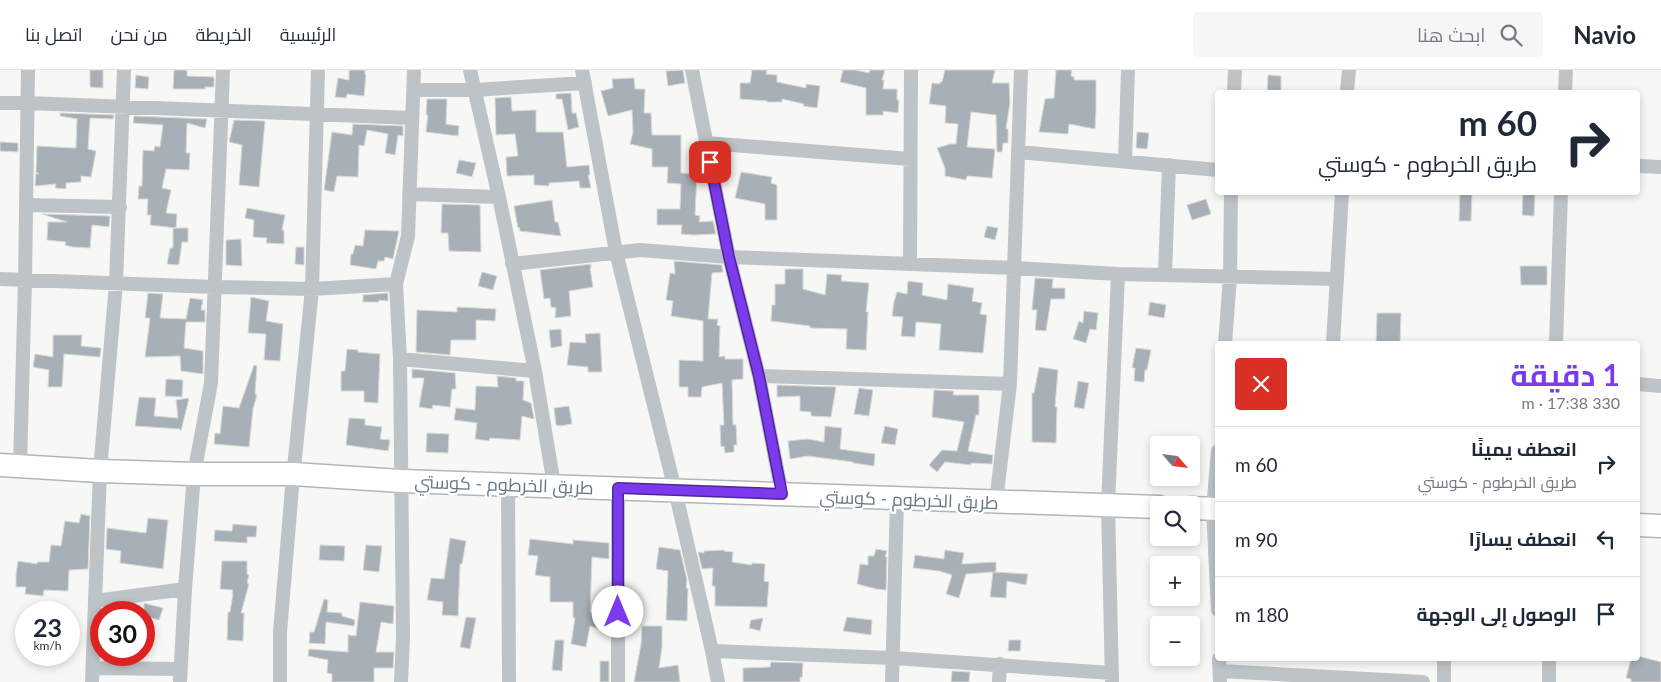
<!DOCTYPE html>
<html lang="ar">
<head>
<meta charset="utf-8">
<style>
  :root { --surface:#fff; --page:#f6f6f7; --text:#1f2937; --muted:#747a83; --line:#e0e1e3; --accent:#7c3aed }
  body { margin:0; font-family:Lato,Cairo,sans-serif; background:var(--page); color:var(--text); direction:rtl; height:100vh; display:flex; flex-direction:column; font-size:19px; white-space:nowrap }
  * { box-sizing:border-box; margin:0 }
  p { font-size:16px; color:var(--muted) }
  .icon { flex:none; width:28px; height:28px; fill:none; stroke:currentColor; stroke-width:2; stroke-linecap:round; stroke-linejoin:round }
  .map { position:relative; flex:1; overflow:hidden; direction:ltr }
  .sheet { position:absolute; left:1215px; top:271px; width:425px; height:320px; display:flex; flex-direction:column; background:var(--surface); border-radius:5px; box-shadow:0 2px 8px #0003; direction:rtl }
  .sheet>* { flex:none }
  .banner { position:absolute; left:1215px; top:20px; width:425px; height:105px; border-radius:5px; box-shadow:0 2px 8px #0003; direction:rtl; background:#fff; color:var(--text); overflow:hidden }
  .needle { width:32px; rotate:118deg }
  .buttons { position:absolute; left:1150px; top:366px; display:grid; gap:10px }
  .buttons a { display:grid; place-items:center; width:50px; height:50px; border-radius:5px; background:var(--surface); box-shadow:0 2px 8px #0003; font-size:25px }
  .speed { position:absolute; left:15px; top:531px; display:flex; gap:10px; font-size:25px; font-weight:700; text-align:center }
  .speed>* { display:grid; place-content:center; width:65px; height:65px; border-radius:50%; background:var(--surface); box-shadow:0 2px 8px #0003; line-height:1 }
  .speed small { font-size:12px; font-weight:400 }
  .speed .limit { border:8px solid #d22; background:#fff; color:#111 }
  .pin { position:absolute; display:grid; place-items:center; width:42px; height:42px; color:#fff; margin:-21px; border-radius:10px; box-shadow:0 2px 8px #0006 }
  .me { position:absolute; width:55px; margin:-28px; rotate:0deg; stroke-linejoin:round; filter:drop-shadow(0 0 4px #0008) }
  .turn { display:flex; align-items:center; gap:18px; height:105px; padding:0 20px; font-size:22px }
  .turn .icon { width:65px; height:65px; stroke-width:2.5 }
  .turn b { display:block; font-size:35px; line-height:42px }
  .round { display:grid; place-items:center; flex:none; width:52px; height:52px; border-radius:5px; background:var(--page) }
  .overview { display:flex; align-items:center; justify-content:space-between; height:85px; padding:0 20px }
  h1 { font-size:30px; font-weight:700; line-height:38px; color:var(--accent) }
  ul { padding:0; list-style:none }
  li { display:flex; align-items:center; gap:15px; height:75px; padding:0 20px; border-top:1px solid var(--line) }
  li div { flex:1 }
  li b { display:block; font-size:19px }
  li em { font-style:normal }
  header { display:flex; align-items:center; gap:30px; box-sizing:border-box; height:70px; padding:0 25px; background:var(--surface); border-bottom:1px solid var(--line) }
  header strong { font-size:24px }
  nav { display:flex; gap:28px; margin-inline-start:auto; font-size:18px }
  .search { width:350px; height:45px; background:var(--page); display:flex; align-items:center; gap:12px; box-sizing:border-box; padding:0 18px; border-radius:5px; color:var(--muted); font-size:19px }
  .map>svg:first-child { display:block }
  .building { fill:#a7b0b6; stroke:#d9d9d7 }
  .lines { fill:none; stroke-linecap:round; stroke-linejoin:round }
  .trunk-casing { stroke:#b2b6ba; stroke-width:25 }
  .minor { stroke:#bec3c7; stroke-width:14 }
  .trunk { stroke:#fff; stroke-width:22 }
  .route-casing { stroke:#51269a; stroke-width:12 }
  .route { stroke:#7c3aed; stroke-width:9 }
  .labels { text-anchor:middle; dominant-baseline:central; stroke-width:5; stroke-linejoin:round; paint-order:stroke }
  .street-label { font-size:18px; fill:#677885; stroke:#fff }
</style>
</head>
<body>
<header>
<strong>Navio</strong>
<div class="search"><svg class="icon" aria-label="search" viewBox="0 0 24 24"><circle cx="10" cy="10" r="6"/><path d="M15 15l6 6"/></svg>ابحث هنا</div>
<nav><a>الرئيسية</a><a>الخريطة</a><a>من نحن</a><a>اتصل بنا</a></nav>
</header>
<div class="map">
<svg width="1661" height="612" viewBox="0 0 1661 612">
  <rect width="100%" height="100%" fill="#f7f7f5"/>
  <path class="building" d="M90,0H103V18L90,17Z
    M174,0H187V6L214,7V17H205V19H173Z
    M349,0H365V5H366L364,26L347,24L346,28L335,27L338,8L349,10Z
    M683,0L685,13L668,16L666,1Z
    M752,0H767L766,4L777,5V12L806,18V14L820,16L817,38L803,36L804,34L782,29V32H767V31L740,29V13H750Z
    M843,0H856L869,3L870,0H885L882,10H884L883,19H897V30H899L898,43L883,41V45H866V18L840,12Z
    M945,0H995L992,13H1009L1010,32L1006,59H1008V73H1003L1002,82H997L996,45L971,42L967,77L995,79L992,108L967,106L966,110L945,106V98L937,78L950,74H956L958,54L945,53L946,36L929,34L932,13L940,14V12H942Z
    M1056,0H1072L1071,6L1074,7V10H1096V40L1095,59L1069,54L1068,64L1039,62L1045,29L1054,28Z
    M136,5L149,7L148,19L135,18Z
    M1268,5L1281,6V22H1267Z
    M634,8L635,19H645L644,43H651L652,65H681V103L697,104L695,145L700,146L699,152L713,151L716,164L693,165L681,164L682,155H657V139H680L681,114L667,113L668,97H652V79L630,74L633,62L632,40L608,46L601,21L613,18L612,9Z
    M571,23L572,43H576L579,57L568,60L562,29H556V24Z
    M511,27L512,41L536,40V62H563L567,97L589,95L590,105H588L591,118H580L579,111L549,113V116L534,115V105L507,106L506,87L518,86L515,64L496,65L495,28Z
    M427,29H447L446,54L459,56L458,66L426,62L428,45H426Z
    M60,43L114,45L113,49L90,48L88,79L96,81L91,107L81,106V112L66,113V119L55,118L56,114L35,116L36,103L39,104L36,102L37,76L76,78L77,49L60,46Z
    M134,46L207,49L205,58L187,53L186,83H190L189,100L166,99L162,118L171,120L166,143L177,144L176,158L150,155L151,145H147L148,129H138L139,116H142L143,80L154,81L155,76L160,77L163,55L133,53Z
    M234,50L265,51L259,117L239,115L242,75L229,72Z
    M353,54L403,56V66L398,65L395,85L385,83L388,64L367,60L364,76L359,75L358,107L337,106L334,122L324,120L332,62L352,65Z
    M1137,62L1149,63L1147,79L1136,78Z
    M0,72L18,73V82L0,81Z
    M459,90L476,93L472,107L456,103Z
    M741,102L772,107L771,113L777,115V150H765V134L735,128Z
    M1460,122H1472L1471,151H1459Z
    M1523,122H1535L1534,146L1522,145Z
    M1206,129L1211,144L1192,150L1187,135Z
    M552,130L555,152H558L561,166L520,161L519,157L518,158L514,136Z
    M442,134L480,135L481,182L449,181L448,163H441Z
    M247,138L285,145L282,160H284V174L266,173L267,168L253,167L254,150L245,148Z
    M42,144L110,146L109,157L92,155L90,178L72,177L65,175L66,172L47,170L48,152H67Z
    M987,156L998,158L995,170L984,167Z
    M173,158H188V172H182L179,194L177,195L167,194L170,178H173Z
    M365,160L399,161L393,189L385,187L384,191H378L376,199L350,195L351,184H353L355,175L363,176Z
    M241,169L242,196L226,195V170Z
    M296,177H304V195L295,194Z
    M674,191L722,195L723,202L712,203L708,249H718L717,255L720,256L719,287L725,286V289H743V309L732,310L733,355H736L737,375H734V382L725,383L724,376L721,377L720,355H724L722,313L702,317L701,327H688V317H679V290L703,291V251L671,246L673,231L666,230L670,203L675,204Z
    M591,194V198H590L593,217L569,221L571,246L555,248L556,238L551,237L550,228L544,229L540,200Z
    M1520,196H1547V215H1521Z
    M785,199H803V219L825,225L827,204L842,205L841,211L869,213L866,242H868L866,280L846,279L847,259L810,258V256L771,251L772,235H775V214H785Z
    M482,202L497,206L493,220L478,216Z
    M1035,208L1053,209L1052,218H1065V229H1051L1046,261L1035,260L1037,240H1032Z
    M908,211L923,213L922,225L947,230L948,214L974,218L972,231L982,233L980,244L987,245L983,283L939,280L941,254L916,252L915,267L901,266L903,247L892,246L894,232L897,222L907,224Z
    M148,223L163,224L160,248L186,249L190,228L203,230L201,240H205V252H186L184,278L203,281V304L181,301L180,286L145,287L150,248H145Z
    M388,223V231L379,230V232H363V225Z
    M251,227L269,231L266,251L283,254L280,291L264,290L266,264L248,263Z
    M1150,232L1166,235L1164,248L1148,245Z
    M457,237L496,239L495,251L476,250V270H451L450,285L416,282L417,240L457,242Z
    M1084,241L1098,243L1096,260L1090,259L1086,273L1073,269L1079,251L1083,253Z
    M1377,243H1401L1400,274H1376Z
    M561,259L562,276L551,278L549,260Z
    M600,263L602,302H588V297L567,295L570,272L586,273L585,264Z
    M53,265H82L81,276L101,278L100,287L64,284L62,317H48L49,300L33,297L35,284L53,287Z
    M1136,278L1151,280L1147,300H1145L1144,312L1134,311L1135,298H1132Z
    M347,279L358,280V282L380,284L378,333L364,332V321H341V301H345Z
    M254,295L257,296L255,324L257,325L253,339L249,377L214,374L215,363L220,364L223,336L239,338Z
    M1039,297L1058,300L1055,337H1057L1056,373L1032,372V323H1034Z
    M412,299L455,303L456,319H452L450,337L433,335L432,339L419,337L424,308H412Z
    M497,306L516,308V311H524L523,330L531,333L534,348V349L522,346L520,370L490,368L489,371L475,369L477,353L454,350L456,338L475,340L476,316L498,317Z
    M166,309L183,310L182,327L165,326Z
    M1078,311L1089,313L1084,339L1074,337Z
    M777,315L836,317L831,347L811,346V342L800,341V326L777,327Z
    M859,318L873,320L869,346L854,344Z
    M934,320L954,321L953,325H979V345H976L968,381L993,385L992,394L971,393V395L945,392L937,402L929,395L942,380L957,381L964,352L932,347Z
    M139,327L156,328L154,346L178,348L176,330L189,328L181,361L180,359L135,356Z
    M569,336L572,354L560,356L556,355L554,338Z
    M349,348L365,349V355L382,357L380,369L390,370L388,381L346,375Z
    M825,356L842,358L840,379L875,384L874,396L853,393V392L808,386L790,389L788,371L808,369L824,372Z
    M885,356L898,359L895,375L881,373Z
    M427,363L449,364L448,383L426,382Z
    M81,444L90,446L88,499L69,500L68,521L44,520L43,526L25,524L26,517H16V505L18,491L37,494V492H49L51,475L61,476L65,451L79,453Z
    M148,448L168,450L163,499L120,493L121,481L106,479L107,458L146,463Z
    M233,454L257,456L256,467H247V473L214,471L215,460L232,461Z
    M450,468L466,471L462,494H460L458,546L442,545L443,532L427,530L431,508L444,509Z
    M530,469L573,474V470L609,473V489L592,487L590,542L609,547L605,561L590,556L586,577L571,574L575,548H573V532H550V507L535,505L538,486L528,485Z
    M320,475L345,476L344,491L319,490Z
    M366,475L382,476L379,502L363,500Z
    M659,477L680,480L687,510L686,518H688L687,551L666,550L668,501L656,499Z
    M876,479L887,481L885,487H887L886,520L876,519L857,514L860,494L868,495V486H874Z
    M724,480V481L733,482L732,492L752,495V493L765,494L764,511L769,512L767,537L715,536V516H712L713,498L702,499L698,482L704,483V481Z
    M945,480L964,483L962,494L996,492V501L994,502L1028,504L1026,515L1007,511L1006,528L990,527L993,502L966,504L959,528L946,524L952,505L939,501L913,498L915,485L944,489Z
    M222,491H247V504L249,505L247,513L249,514L241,543H244L243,571L227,570L228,542H230L233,524H232L233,520L220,519Z
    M324,529L328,530L327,542L342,543V546L355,550L354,556L326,552L325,574L309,573L310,562H314Z
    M360,532L394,536L393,554L381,552L376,582H394L393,598H374V612H332V604L327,603L328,590L308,586L309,579L348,582V565L356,566Z
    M144,533L163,538L159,550L144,546Z
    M466,547L476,548L470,579L460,577Z
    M847,547L872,550L871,565L843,561Z
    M763,548L760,561L749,558L751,550Z
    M642,556H662V577L659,598L678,595L680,612H634L641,574Z
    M555,570H564L562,601L552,600Z
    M1009,570H1021L1020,581H1008Z
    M1638,586L1661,592V612H1631V609L1626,608L1631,589H1638Z
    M600,591H609V612H600Z
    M771,592L803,593L802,608L800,607V612H743V598L770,597Z
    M952,601L970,602L969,612H951Z"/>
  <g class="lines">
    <defs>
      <path id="trunk" d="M0,395L100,401L194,404H293L401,411L1159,437
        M1191,438L1218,439
        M1638,455L1661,456"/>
    </defs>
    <use href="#trunk" class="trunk-casing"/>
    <path class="minor" d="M470,0L499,127L535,301L554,415
      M582,0L616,182L675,420L712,581
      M692,0L729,187L759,306L782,424
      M414,20H474L585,13
      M1234,22L1235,0
      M1347,22L1349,0
      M1565,22L1566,0
      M0,33H28L412,48
      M706,73L910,89
      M1018,82L1218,100
      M1125,91L1128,0
      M1638,96L1661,97
      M409,124L499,127
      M26,135L120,137
      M512,194L640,180L729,187L1014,198L1118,204L1337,209
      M910,194L911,0
      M1165,204L1169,95
      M0,209L215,217L312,219L396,214
      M1225,274L1230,207L1231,122
      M1333,274L1342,122
      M1556,274L1561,122
      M400,289L535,301
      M759,306L1010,314
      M1638,314L1661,316
      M1218,381L1213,439L1218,540
      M20,396L25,210L28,0
      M508,414L509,612
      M996,432L1010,314L1021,0
      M95,531L185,519
      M1219,589L1220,612
      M93,598L180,599
      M1220,601L1423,612
      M1112,611L1108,435L1118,204
      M92,612L100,401L116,213L124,0
      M180,612L185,519L194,404L211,313L223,0
      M280,612V562L292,418L312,219L318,0
      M401,612L403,568L400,289L396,214L408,166L414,0
      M618,612V418
      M718,612L712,581L893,588L1112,603
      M892,612L897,429
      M999,612L1000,594
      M1444,612V589
      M1549,612V589"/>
    <use href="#trunk" class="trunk"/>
  </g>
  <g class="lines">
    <defs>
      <path id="route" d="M618,542V418L782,424L759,306L729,187L710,92"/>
    </defs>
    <use href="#route" class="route-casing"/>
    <use href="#route" class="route"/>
  </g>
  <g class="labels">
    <g class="street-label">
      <text transform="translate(504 414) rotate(2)">طريق الخرطوم - كوستي</text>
      <text transform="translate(909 429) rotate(2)">طريق الخرطوم - كوستي</text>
    </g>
  </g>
</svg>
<div class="buttons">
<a><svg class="needle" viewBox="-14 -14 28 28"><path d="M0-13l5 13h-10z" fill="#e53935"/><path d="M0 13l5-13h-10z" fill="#747a83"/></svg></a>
<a><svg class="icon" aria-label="search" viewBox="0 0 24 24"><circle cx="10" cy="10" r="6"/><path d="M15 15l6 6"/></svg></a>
<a>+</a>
<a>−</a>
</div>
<div class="speed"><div>23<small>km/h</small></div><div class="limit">30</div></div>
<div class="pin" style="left:710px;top:92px;background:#d93025"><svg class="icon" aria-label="arrive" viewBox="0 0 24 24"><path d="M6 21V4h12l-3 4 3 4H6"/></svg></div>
<svg class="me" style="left:618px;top:542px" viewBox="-20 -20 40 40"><circle r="19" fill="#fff"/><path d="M0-13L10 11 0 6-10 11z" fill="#7c3aed"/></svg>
<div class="banner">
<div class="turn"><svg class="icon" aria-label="right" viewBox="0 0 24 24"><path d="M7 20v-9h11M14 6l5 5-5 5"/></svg><div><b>60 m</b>طريق الخرطوم - كوستي</div></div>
</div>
<section class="sheet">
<div class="overview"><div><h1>1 دقيقة</h1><p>330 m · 17:38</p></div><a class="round" style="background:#d93025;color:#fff"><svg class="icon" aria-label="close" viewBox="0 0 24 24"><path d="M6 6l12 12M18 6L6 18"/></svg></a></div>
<ul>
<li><svg class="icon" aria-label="right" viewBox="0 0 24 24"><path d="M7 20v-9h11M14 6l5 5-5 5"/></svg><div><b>انعطف يمينًا</b><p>طريق الخرطوم - كوستي</p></div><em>60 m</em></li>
<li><svg class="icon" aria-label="left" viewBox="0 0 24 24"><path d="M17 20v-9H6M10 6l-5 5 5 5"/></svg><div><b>انعطف يسارًا</b></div><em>90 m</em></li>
<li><svg class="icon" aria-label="arrive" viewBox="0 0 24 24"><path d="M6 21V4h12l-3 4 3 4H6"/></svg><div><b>الوصول إلى الوجهة</b></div><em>180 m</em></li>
</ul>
</section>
</div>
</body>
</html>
